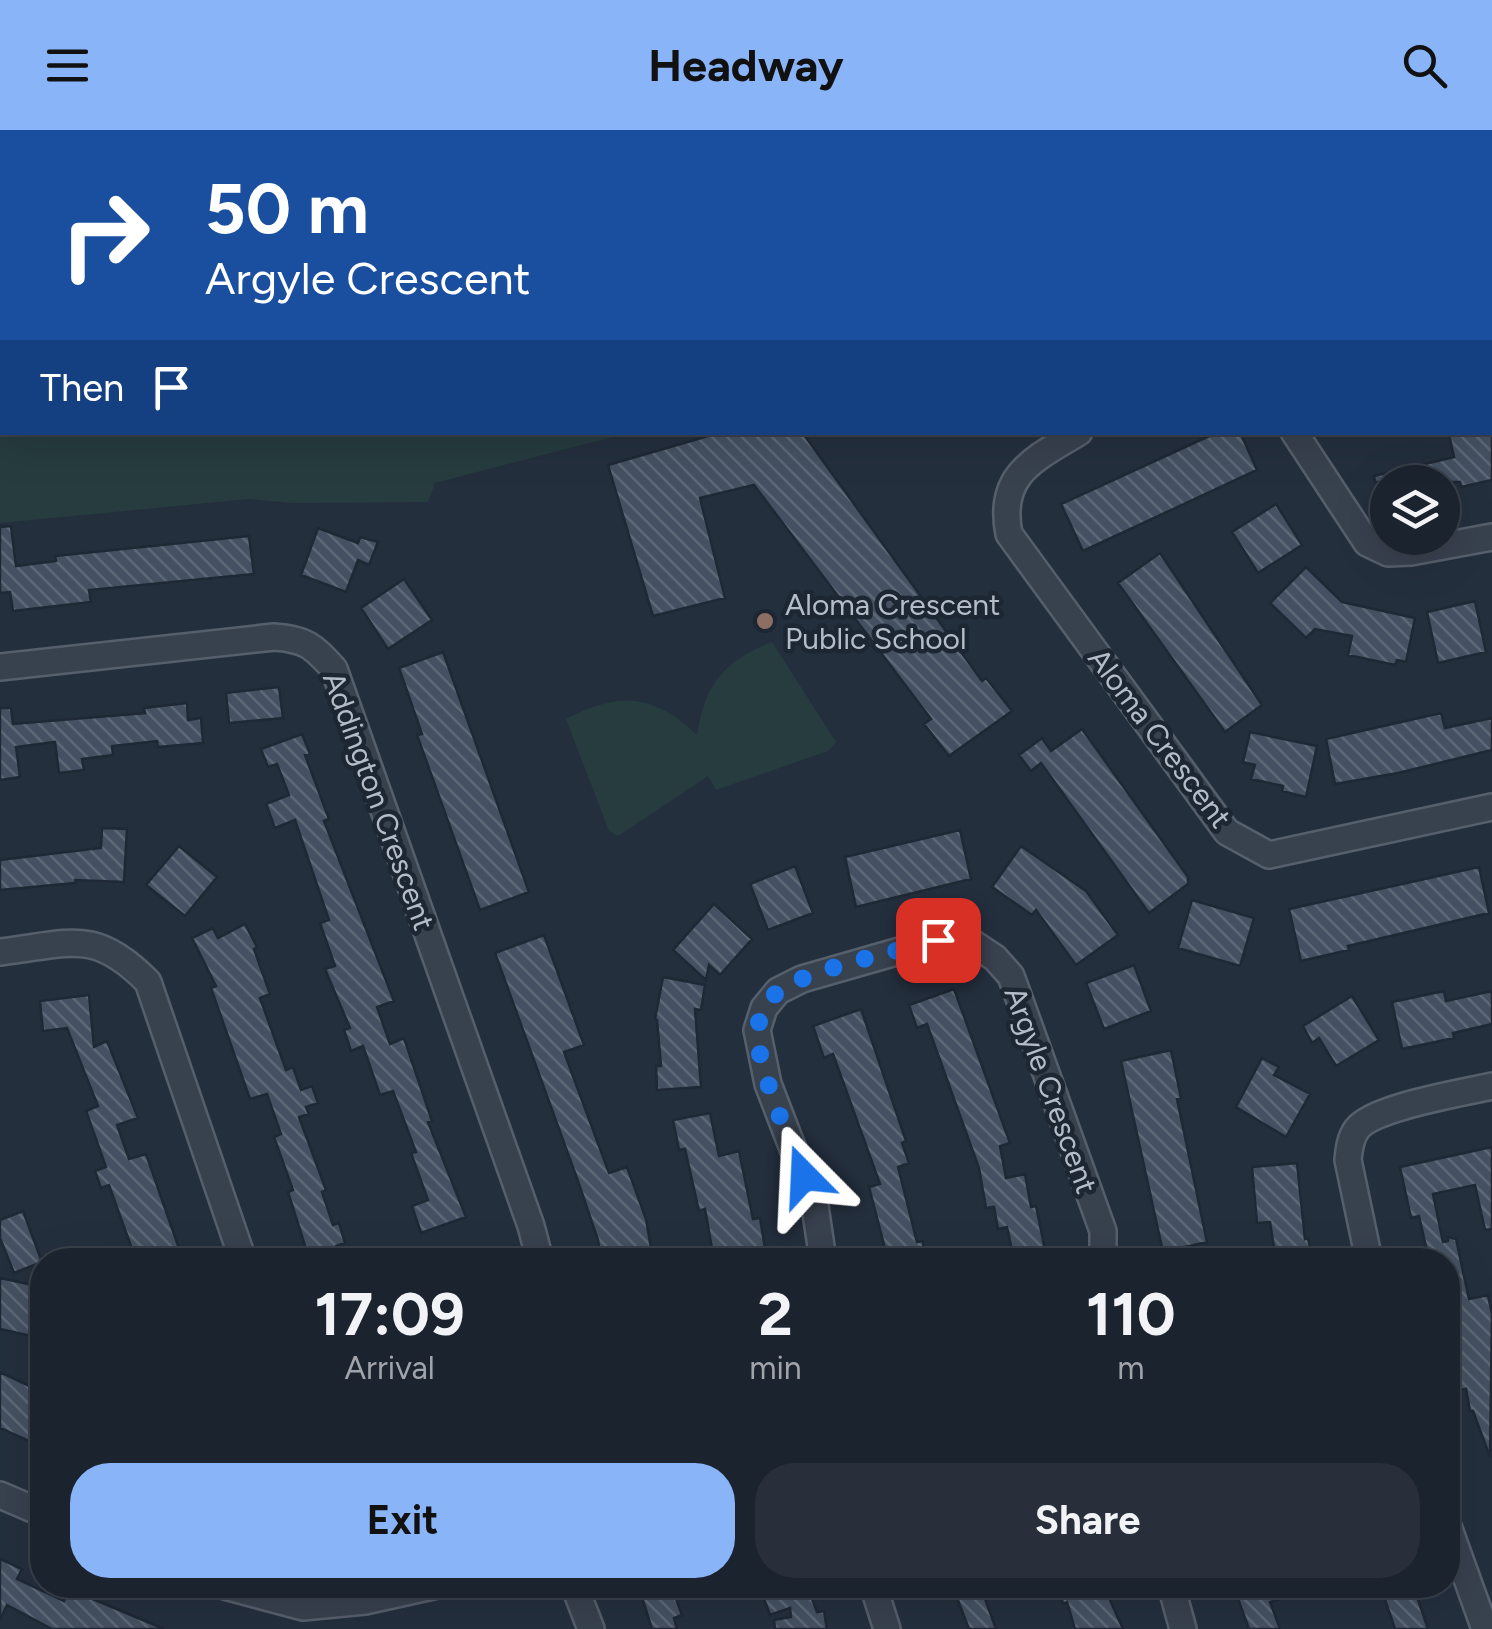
<!DOCTYPE html>
<html lang="en">
<head>
<meta charset="utf-8">
<style>
  :root { --surface:#1b232e; --page:#282f3a; --text:#f1f3f6; --muted:#a0a4aa; --line:#39404a; --accent:#8ab4f8 }
  body { margin:0; font-family:Figtree,sans-serif; background:var(--page); color:var(--text); height:100vh; display:flex; flex-direction:column; font-size:38px; white-space:nowrap }
  * { box-sizing:border-box; margin:0 }
  p { font-size:32px; color:var(--muted) }
  .icon { flex:none; width:55px; height:55px; fill:none; stroke:currentColor; stroke-width:2; stroke-linecap:round; stroke-linejoin:round }
  .map { position:relative; flex:1; overflow:hidden }
  .side { position:absolute; left:30px; top:1118px; width:1430px; height:350px; display:flex; flex-direction:column; background:var(--surface); border-radius:40px; box-shadow:0 10px 40px #0002,0 0 0 2px var(--line) }
  .side>* { flex:none }
  .banner { position:absolute; left:0px; top:0px; width:1492px; height:305px; box-shadow:0 10px 40px #0002,0 0 0 2px var(--line); background:#1a4fa0; color:#fff; overflow:hidden }
  .controls { position:absolute; left:1370px; top:335px; display:grid; gap:20px }
  .controls a { display:grid; place-items:center; width:90px; height:90px; border-radius:50%; background:var(--surface); box-shadow:0 10px 40px #0002,0 0 0 2px var(--line); font-size:50px }
  .pin { position:absolute; display:grid; place-items:center; width:85px; height:85px; color:#fff; margin:-42px; border-radius:20px; box-shadow:0 5px 15px #0006 }
  .me { position:absolute; width:110px; margin:-55px; rotate:339deg; stroke-linejoin:round; filter:drop-shadow(0 0 8px #0008) }
  .turn { display:flex; align-items:center; gap:35px; height:210px; padding:0 40px; font-size:45px }
  .turn .icon { width:130px; height:130px; stroke-width:2.5 }
  .turn b { display:block; font-size:70px; line-height:85px }
  .then { display:flex; align-items:center; height:95px; padding:0 40px; background:#0003; gap:20px; font-size:38px }
  .eta { display:flex; justify-content:space-evenly; align-items:center; height:170px; text-align:center }
  .eta b { font-size:60px; font-weight:700; line-height:70px }
  .action { display:flex; gap:20px; margin-top:auto; padding:20px 40px }
  .action a { flex:1; height:115px; border-radius:40px; background:var(--accent); color:#111; font-size:40px; font-weight:700; line-height:115px; text-align:center }
  .action a+a { background:var(--page); color:var(--text) }
  header { display:flex; justify-content:space-between; align-items:center; height:130px; padding:0 40px; background:var(--accent); color:#111; font-size:45px; font-weight:700 }
  .map>svg:first-child { display:block }
  .park { fill:#263c3f }
  .lines { fill:none; stroke-linecap:round; stroke-linejoin:round }
  .stream { stroke:#394c67; stroke-width:6 }
  .building { fill:url(#building-back-hatch); stroke:#1f2835; stroke-width:2.5 }
  .minor-casing { stroke:#565f6c; stroke-width:30 }
  .minor { stroke:#38414e; stroke-width:25 }
  .route { stroke:#1a73e8; stroke-width:18; stroke-dasharray:0 32.4 }
  .education-dot { fill:#8d6e63; stroke:#1d2633; stroke-width:4 }
  .labels { text-anchor:middle; dominant-baseline:central; stroke-width:9; stroke-linejoin:round; paint-order:stroke }
  .poi-label { font-size:30px; fill:#b4bcc9; stroke:#1d2633; text-anchor:start }
  .street-label { font-size:30px; fill:#b4bcc9; stroke:#1d2633 }
</style>
</head>
<body>
<header><svg class="icon" aria-label="menu" viewBox="0 0 24 24"><path d="M4 6h16M4 12h16M4 18h16"/></svg>Headway<svg class="icon" aria-label="search" viewBox="0 0 24 24"><circle cx="10" cy="10" r="6"/><path d="M15 15l6 6"/></svg></header>
<div class="map">
<svg width="1492" height="1499" viewBox="0 0 1492 1499">
  <defs>
    <pattern id="building-back-hatch" width="6" height="6" patternUnits="userSpaceOnUse" patternTransform="scale(2.5)"><rect width="6" height="6" fill="#455162"/><path d="M-1 5l2 2M0 0l6 6M5-1l2 2" fill="none" stroke="#5d6877"/></pattern>
  </defs>
  <rect width="100%" height="100%" fill="#242f3e"/>
  <path class="park" d="M278,0H1402L273,2Z
    M0,114H2V302L628,303L435,353L428,372L291,373L249,369L0,393Z
    M772,512L836,612L828,621L716,660L708,646L618,706L609,701L566,589C618,561 655,564 697,605C705,554 724,531 772,512Z"/>
  <g class="lines">
    <path class="stream" d="M1128,2L1194,0
      M0,259L2,258"/>
  </g>
  <path class="building" d="M722,302H802L982,551L986,548L1012,581L949,626L924,594L931,589L754,355L700,368L725,468L653,486L608,335Z
    M1218,302H1240L1257,340L1083,421L1061,374Z
    M1462,302H1492V350L1461,357L1460,352H1375L1374,346L1454,327L1449,305Z
    M1276,374L1302,415L1258,443L1232,402Z
    M11,396L16,436L56,431L55,426L249,406L254,444L89,460L91,472L13,481L10,462L0,463V397Z
    M318,398L358,413L360,407L378,412L369,435L358,430L346,462L301,445Z
    M1160,423L1262,575L1225,602L1118,453Z
    M1306,437L1342,472L1415,488L1406,532L1397,530L1395,535L1348,525L1352,506L1315,499L1306,508L1270,473Z
    M404,449L432,490L388,519L361,478Z
    M1475,471L1486,522L1438,533L1427,482Z
    M443,522L529,762L480,780L417,605L422,604L399,538Z
    M279,557L283,588L229,593L226,563Z
    M187,573L188,590L201,588L203,613L158,617L157,611L112,616L113,625L82,629L84,640L59,643L55,612L16,617L20,647L0,650V578H11L13,594L145,583L144,578Z
    M1441,583L1445,598L1492,588V620L1398,643L1335,654L1326,609Z
    M1082,599L1188,747V754L1149,783L1041,633L1031,641L1019,625L1042,608L1051,621Z
    M1250,602L1317,616L1306,667L1282,661L1283,656L1251,649L1255,635L1243,632Z
    M302,604L310,624L305,625L329,689L324,691L394,871L377,877L390,914L404,908L432,991L428,992L466,1087L421,1103L412,1076L428,1070L411,1023L416,1022L393,961L380,965L363,916L351,921L344,900L350,898L325,839L335,836L320,793L329,790L295,690L275,698L266,674L289,665L277,634L268,637L261,619Z
    M102,698L127,699L124,752L75,750V753L0,760V730L101,718Z
    M960,700L971,749L856,777L845,727Z
    M179,716L217,747L185,786L146,755Z
    M1021,716L1086,761L1118,805L1076,835L1036,780L1032,785L992,757Z
    M795,736L813,783L768,800L750,754Z
    M1479,737L1489,783L1348,816L1349,820L1301,831L1289,779Z
    M1192,770L1254,788L1240,836L1178,818Z
    M714,774L752,809L720,845L709,835L706,850L673,820Z
    M245,794L257,817L254,819L270,864L260,868L286,940L293,937L301,960L312,956L318,973L306,977L309,984L299,987L326,1060L322,1062L333,1095L339,1093L345,1113L336,1116L340,1130H311L308,1125L288,1062L293,1060L274,1007L281,1004L267,964L250,969L211,858L216,856L192,808L213,798L218,808Z
    M544,805L584,915L564,922L609,1043L627,1037L646,1089L653,1130H601L598,1110L579,1054L495,823Z
    M1134,835L1151,881L1104,899L1086,853Z
    M663,847L705,855L701,880L695,879L701,957L657,960L656,936H661L657,890L655,889Z
    M954,859L1010,1013L1000,1016L1006,1048L1025,1044L1031,1077L1036,1076L1046,1125L1014,1130L1007,1097L998,1099L994,1077L986,1078L979,1038L927,894L917,898L909,875Z
    M1444,861L1446,871L1492,861V894L1453,903L1454,908L1402,919L1392,872Z
    M89,865L94,917L107,911L138,988L117,995L129,1029L146,1024L183,1130H136L109,1055L101,1058L95,1041L106,1037L86,981L98,976L67,898L43,901L40,871Z
    M1352,866L1379,910L1336,936L1319,908L1312,913L1303,896Z
    M861,879L906,1011L902,1013L909,1033L898,1037L917,1112L923,1111L925,1130H888L869,1057L880,1054L833,924L824,928L813,896Z
    M1171,920L1181,968L1177,969L1207,1112L1163,1122L1121,931Z
    M1262,928L1279,937L1274,945L1310,964L1286,1007L1236,977Z
    M710,983L719,1026L739,1021L753,1089L760,1088L767,1130H714L705,1079L699,1081L685,1019L679,1020L673,990Z
    M1492,1017V1099L1485,1100L1475,1055L1433,1064L1443,1112L1448,1111V1107L1456,1109L1469,1169L1488,1165L1492,1184L1490,1327L1473,1281H1470L1466,1259L1459,1260L1448,1208V1130H1429L1419,1086L1411,1088L1400,1037Z
    M1297,1033L1305,1109L1308,1108L1313,1130H1276L1270,1092L1257,1093L1252,1037Z
    M23,1081L42,1132L14,1143L0,1108V1090Z
    M0,1148L42,1157V1178L36,1207L0,1199Z
    M0,1242L42,1262V1317L0,1298Z
    M0,1429L22,1439L17,1449L64,1471L69,1459L164,1499H52L7,1475L0,1490Z
    M638,1455H671L682,1485L674,1488L677,1499H652Z
    M759,1455H807L817,1482L824,1481L827,1499H775L774,1490L791,1487L790,1478L770,1485Z
    M952,1455H980L996,1499H969Z
    M1057,1455H1109L1105,1459L1123,1499H1075L1067,1472L1063,1474Z
    M1233,1455H1273L1278,1470L1270,1472L1280,1499H1249Z
    M1380,1455H1413L1428,1499H1395Z"/>
  <g class="lines">
    <defs>
      <path id="minor" d="M1490,119L1492,118
        M1079,302C1035,329 997,344 1009,404L1227,702L1269,725L1492,677
        M1294,302L1367,413L1388,423L1411,422L1492,407
        M0,537L274,507C306,509 313,516 334,539L531,1096L540,1130
        M0,822C69,814 94,797 148,852L243,1130
        M823,1130L815,1076L768,954L757,900L764,878L778,861L802,849L938,810L974,814L995,828L1011,846L1103,1101V1130
        M1369,1130L1348,1030C1349,1020 1350,1008 1357,999C1373,977 1463,963 1492,956
        M0,1365L42,1383
        M1448,1396L1485,1499
        M221,1455L303,1477L365,1471L437,1455
        M574,1455L591,1499
        M873,1455L887,1499
        M1171,1455L1183,1499"/>
    </defs>
    <use href="#minor" class="minor-casing"/>
    <use href="#minor" class="minor"/>
  </g>
  <g class="lines">
    <path class="route" d="M804,1046C791,1013 753,929 758,898C760,882 769,867 782,859C816,837 896,822 938,810"/>
  </g>
  <circle class="education-dot" cx="765" cy="491" r="10"/>
  <g class="labels">
    <g class="poi-label">
      <text x="785" y="474">Aloma Crescent<tspan x="785" dy="34">Public School</tspan></text>
    </g>
    <g class="street-label">
      <text transform="translate(1160 608) rotate(53)">Aloma Crescent</text>
      <text transform="translate(379 671) rotate(70)">Addington Crescent</text>
      <text transform="translate(1051 960) rotate(70)">Argyle Crescent</text>
    </g>
  </g>
</svg>
<div class="controls">
<a><svg class="icon" aria-label="layers" viewBox="0 0 24 24"><path d="M12 4l9 5-9 5-9-5zM3 14l9 5 9-5"/></svg></a>
</div>
<div class="pin" style="left:938px;top:810px;background:#d93025"><svg class="icon" aria-label="arrive" viewBox="0 0 24 24"><path d="M6 21V4h12l-3 4 3 4H6"/></svg></div>
<svg class="me" style="left:804px;top:1046px" viewBox="-20 -20 40 40"><path d="M0-17L14 15 0 8-14 15z" fill="#1a73e8" stroke="#fff" stroke-width="4"/></svg>
<div class="banner">
<div class="turn"><svg class="icon" aria-label="right" viewBox="0 0 24 24"><path d="M7 20v-9h11M14 6l5 5-5 5"/></svg><div><b>50 m</b>Argyle Crescent</div></div>
<div class="then">Then<svg class="icon" aria-label="arrive" viewBox="0 0 24 24"><path d="M6 21V4h12l-3 4 3 4H6"/></svg></div>
</div>
<section class="side">
<div class="eta">
<div><b>17:09</b><p>Arrival</p></div>
<div><b>2</b><p>min</p></div>
<div><b>110</b><p>m</p></div>
</div>
<div class="action"><a>Exit</a><a>Share</a></div>
</section>
</div>
</body>
</html>
